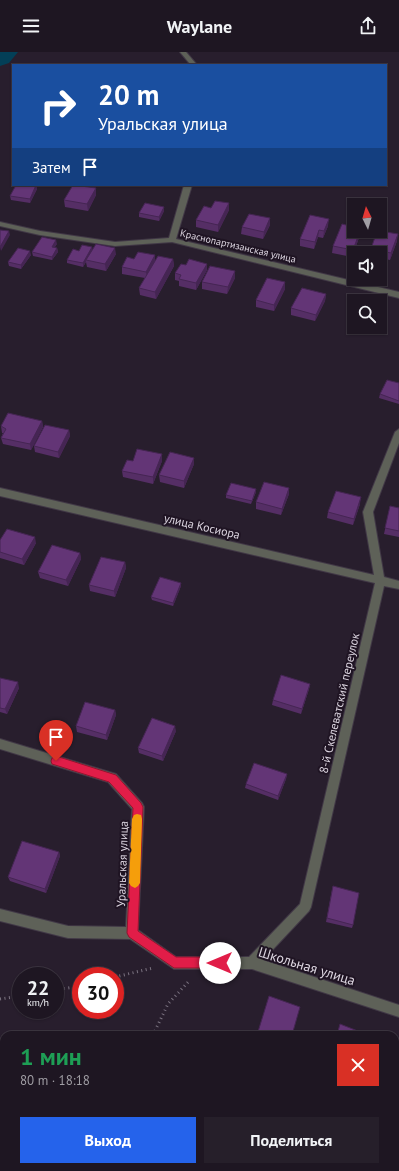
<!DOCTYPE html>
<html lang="ru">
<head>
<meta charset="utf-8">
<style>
  :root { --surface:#1e1622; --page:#261f2a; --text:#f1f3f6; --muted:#a19fa5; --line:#3c3540; --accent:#2563eb }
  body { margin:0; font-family:"PT Sans",sans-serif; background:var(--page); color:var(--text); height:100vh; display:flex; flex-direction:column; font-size:15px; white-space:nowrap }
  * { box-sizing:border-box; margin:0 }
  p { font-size:13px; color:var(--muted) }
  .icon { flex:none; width:22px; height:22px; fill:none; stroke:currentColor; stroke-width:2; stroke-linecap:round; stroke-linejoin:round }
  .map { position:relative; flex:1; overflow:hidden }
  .side { position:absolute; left:0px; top:979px; width:399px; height:140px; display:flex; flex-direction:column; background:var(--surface); border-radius:12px 12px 0 0; box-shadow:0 1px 3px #0004,0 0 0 1px var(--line) }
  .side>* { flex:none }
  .guide { position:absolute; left:12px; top:12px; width:375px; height:122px; border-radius:0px; box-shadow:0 1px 3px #0004,0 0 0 1px var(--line); background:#1a4fa0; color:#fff; overflow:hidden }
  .needle { width:26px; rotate:355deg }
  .buttons { position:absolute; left:347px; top:146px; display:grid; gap:8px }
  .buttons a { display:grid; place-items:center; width:40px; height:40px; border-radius:0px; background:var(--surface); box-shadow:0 1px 3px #0004,0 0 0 1px var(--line); font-size:20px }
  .speed { position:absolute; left:12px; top:915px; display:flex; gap:8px; font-size:20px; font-weight:700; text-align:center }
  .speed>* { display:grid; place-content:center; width:52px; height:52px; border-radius:50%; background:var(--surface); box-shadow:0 1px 3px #0004,0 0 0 1px var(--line); line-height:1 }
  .speed small { font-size:10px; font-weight:400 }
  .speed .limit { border:6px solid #d22; background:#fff; color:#111 }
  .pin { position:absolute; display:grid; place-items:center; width:34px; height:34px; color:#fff; margin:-41px -17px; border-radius:50% 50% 50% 0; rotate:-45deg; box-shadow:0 0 4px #0007 }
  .pin .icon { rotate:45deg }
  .me { position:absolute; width:44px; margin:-22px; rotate:270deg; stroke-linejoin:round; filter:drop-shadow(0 0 3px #0008) }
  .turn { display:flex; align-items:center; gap:14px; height:84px; padding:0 20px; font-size:18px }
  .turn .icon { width:52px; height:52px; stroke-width:2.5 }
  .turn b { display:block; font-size:28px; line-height:34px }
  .then { display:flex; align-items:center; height:38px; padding:0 20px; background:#0003; gap:8px; font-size:15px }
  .round { display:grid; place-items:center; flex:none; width:42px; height:42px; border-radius:0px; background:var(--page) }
  .head { display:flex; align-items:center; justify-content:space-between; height:68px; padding:0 20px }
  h1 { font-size:24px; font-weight:700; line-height:30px; color:#1e9e55 }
  .primary-button { display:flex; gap:8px; margin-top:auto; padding:8px 20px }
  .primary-button a { flex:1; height:46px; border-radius:0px; background:var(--accent); color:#fff; font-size:16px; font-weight:700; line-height:46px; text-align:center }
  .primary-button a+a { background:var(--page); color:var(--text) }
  header { display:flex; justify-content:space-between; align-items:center; height:52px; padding:0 20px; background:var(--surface); font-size:18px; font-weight:700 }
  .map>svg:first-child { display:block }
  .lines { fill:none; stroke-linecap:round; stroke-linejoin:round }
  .river { fill:#033f57; fill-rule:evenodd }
  .minor-casing { stroke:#413846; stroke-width:2 }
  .path { stroke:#7b7380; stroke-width:3; stroke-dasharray:1 3.5; stroke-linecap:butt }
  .minor { fill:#5e6158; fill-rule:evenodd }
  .wall { fill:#552e65 }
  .shaded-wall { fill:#452553 }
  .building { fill:#633576; stroke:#452553 }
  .route { fill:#e11d48; stroke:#92132f }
  .slow { fill:#f59e0b }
  .labels { text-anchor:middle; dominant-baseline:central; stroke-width:4; stroke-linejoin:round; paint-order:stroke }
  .far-street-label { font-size:10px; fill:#dcd5e0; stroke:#1f1423 }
  .street-label { font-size:12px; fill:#dcd5e0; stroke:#1f1423 }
  .near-street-label { font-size:14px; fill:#dcd5e0; stroke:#1f1423 }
</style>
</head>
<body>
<header><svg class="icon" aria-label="menu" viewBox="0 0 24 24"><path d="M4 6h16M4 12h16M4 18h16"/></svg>Waylane<svg class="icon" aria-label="share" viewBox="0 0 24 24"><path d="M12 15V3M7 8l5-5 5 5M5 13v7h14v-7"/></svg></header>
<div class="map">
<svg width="399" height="1119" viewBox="0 0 399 1119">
  <rect width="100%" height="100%" fill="#281e2d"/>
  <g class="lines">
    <path class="river" d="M0,0H18L9,11L0,14Z"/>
    <defs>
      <path id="minor" d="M180,0H186L197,13H191Z
        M184,133H192L176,187L399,240V246L172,190L115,194L40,183L0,174V170L40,179L115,190L169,186Z
        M399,377V391L373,460L384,525L399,529V537L384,534L311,855L309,859L263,908L399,953V965L252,917H174L130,887L68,886L0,869V857L68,874L126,875L132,757L108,730L0,697V687L116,722L142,751L144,755L138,878L176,905H249L300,852L375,531L0,444V436L374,523L363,460L395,380Z"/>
    </defs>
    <use href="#minor" class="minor-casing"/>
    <path class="path" d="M115,925L153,916
      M55,938L81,934
      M0,947L21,944
      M153,983L168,952L189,929
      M119,1119L120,1115"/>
    <use href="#minor" class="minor"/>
  </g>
  <path class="wall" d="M36,133L37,137L30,151L11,148L10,144Z
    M96,136V143L88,159L65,155L64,148Z
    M229,151V158L218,180L196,175V168L211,156Z
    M164,159L159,169L139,165V161Z
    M270,173L263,187L241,182L242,175Z
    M328,174L323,186L318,185L314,197L300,194V187Z
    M360,183L352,205L332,201L333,194Z
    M397,189L390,208L380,206V201H370L371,197Z
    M57,192L54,196H57L58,200L52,208L33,204L32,200Z
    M93,198L116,202L106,219L87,215L86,210L83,215L67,211V208L79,199Z
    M31,203L21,217L9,214L8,210Z
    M155,203V208L173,207L174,214L156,247L140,243L139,236L145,226L122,222V215L134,207Z
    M207,212V218L196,238L179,234V229L175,228V221L186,213Z
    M235,219V226L227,242L202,237V230Z
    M285,230V237L274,259L256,255V248Z
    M326,242L325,249L315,269L291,263V256Z
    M399,331V352L379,346L380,342Z
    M42,369L43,375L31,398L3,392L1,386L3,381H2L1,374Z
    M69,378L70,384L59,406L35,400L34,394Z
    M133,409H162L153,432L123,425L122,419Z
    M194,412L184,436L160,430L159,423Z
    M256,440L251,452L226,446V443Z
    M289,442L281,463L256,457V450Z
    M360,452L353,473L327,466L328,460Z
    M390,454L399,456V485L384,482Z
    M0,488L36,491L24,513L0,506Z
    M80,501L81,507L68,534L40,526L38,520Z
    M125,510L126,516L115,545L90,539L89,533Z
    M181,531V534L173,554L152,548L151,545Z
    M0,626L19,636L7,662L0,660Z
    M310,632L309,637L301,662L272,653L273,648Z
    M115,658L116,663L107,688L77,680L76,674Z
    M176,679L163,709L139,701L138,696Z
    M287,722L286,727L278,748L245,736L246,732Z
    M59,800L60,804L46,841L10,829L8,825Z
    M333,834L353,873L352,876L326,870L332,838Z"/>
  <path class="shaded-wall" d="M36,133L37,137L30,151V147Z
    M96,136V143L88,159L87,152Z
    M229,151V158L218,180V173Z
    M164,155V159L159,169V165Z
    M270,166V173L263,187L264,180Z
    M329,167L328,174L323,186L324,179Z
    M319,178L318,185L314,197L315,190Z
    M9,179L10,183L1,199L0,195Z
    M360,179H361L360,183L352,205L353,198Z
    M398,182L397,189L390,208L391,201Z
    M56,188L57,192L52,199V195Z
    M92,195L93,199L86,208V210L83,215V211Z
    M57,196L58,200L52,208V205Z
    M115,196L116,202L106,219L105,212Z
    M30,199L31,203L21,217V213Z
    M155,203V210L147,226L146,220Z
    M173,207L174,214L156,247L155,240Z
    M207,212V218L196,238V231Z
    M235,219V226L227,242L228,235Z
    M285,230V237L274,259V253Z
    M326,242L325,249L315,269L316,263Z
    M42,369L43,375L31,398L30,392Z
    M69,378L70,384L59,406L58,400Z
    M162,402V409L153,432V425Z
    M194,406V412L184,436V429Z
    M289,436V442L281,463L282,457Z
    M256,437V440L251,452Z
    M361,445L360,452L353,473L354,467Z
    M35,485L36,491L24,513L22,507Z
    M80,501L81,507L68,534L66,528Z
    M125,510L126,516L115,545L114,539Z
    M181,531V534L173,554V551Z
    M18,630L19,636L7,662L5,657Z
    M310,632L309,637L301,662L302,657Z
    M115,658L116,663L107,688L106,683Z
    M175,674L176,679L163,709L162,704Z
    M287,722L286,727L278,748V744Z
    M59,800L60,804L46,841L45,837Z"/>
  <path class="building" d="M16,133H36L30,147L10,144Z
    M73,133L96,136L87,152L64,148Z
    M215,149L229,151L218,173L196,168L204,154L211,156Z
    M145,151L164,155L159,165L139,161Z
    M249,162L270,166L264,180L242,175Z
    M310,163L329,167L324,179L319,178L315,190L300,187Z
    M342,172L354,175V179H360L353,198L333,194Z
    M0,178L9,179L0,195Z
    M377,179H380L398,182L391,201L371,197Z
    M42,185L56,188L52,195L57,196L52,205L32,200Z
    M96,192L115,196L105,212L86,208Z
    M82,193L92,195L83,211L67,208L73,197L79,199Z
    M18,196L30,199L21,213L8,210Z
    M138,200L155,203L146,220L122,215L127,205L134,207Z
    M158,204L173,207L155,240L139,236Z
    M189,207L207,212L196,231L179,227L181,223L175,221L181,212L186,213Z
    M210,214L235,219L228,235L202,230Z
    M267,226L285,230L274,253L256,248Z
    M302,236L326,242L316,263L291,256Z
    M387,328L399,331V349L380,342Z
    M8,361L42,369L30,392L1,386L6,377L1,374Z
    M45,373L69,378L58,400L34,394Z
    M137,397L162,402L153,425L122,419L127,408L133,409Z
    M170,400L194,406L184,429L159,423Z
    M264,430L289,436L282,457L256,450Z
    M231,431L256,437L252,449L226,443Z
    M336,439L361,445L354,467L328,460Z
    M390,454L399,456V479L385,476Z
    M7,477L35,485L22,507L0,500V488Z
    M52,493L80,501L66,528L38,520Z
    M101,505L125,510L114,539L89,533Z
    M160,525L181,531L173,551L151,545Z
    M281,623L310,632L302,657L273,648Z
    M0,626L18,630L5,657L0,656Z
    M85,650L115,658L106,683L76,674Z
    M152,666L175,674L162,704L138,696Z
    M254,711L287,722L278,744L246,732Z
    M22,789L59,800L45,837L8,825Z
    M333,834L359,841L353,873L327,866Z
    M269,944L300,955L292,983H257Z
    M340,972L368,983H337Z"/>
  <path class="route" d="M56,704L116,723L141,751L143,755L138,879L176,905H220L224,907L226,911L224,915L220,916H174L129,885L127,881L133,756L109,730L52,712L51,709L52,706Z"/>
  <path class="slow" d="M137,762L141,763L142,767L140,831L138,834L135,836L131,834L129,831L132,767L134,763Z"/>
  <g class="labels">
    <g class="far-street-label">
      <text transform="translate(238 194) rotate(13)">Краснопартизанская улица</text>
    </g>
    <g class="street-label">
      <text transform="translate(202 474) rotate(13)">улица Косиора</text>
      <text transform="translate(339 651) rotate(-77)">8-й Скелеватский переулок</text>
      <text transform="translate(122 812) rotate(-88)">Уральская улица</text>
    </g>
    <g class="near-street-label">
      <text transform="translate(307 914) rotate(17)">Школьная улица</text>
    </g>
  </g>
</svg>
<div class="buttons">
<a><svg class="needle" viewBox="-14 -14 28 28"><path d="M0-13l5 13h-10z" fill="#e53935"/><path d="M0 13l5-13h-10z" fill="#a19fa5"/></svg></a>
<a><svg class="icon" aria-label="sound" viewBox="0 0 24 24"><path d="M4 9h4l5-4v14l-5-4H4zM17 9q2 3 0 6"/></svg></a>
<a><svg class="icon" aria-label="search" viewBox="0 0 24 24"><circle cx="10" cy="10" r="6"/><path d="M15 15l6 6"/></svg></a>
</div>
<div class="speed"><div>22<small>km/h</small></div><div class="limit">30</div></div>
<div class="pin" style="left:56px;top:709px;background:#d93025"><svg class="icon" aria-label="arrive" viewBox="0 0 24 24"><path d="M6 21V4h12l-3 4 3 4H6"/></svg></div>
<svg class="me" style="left:220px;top:911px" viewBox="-20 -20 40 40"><circle r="19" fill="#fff"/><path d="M0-13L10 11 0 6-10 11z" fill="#e11d48"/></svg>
<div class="guide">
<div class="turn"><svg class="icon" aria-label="right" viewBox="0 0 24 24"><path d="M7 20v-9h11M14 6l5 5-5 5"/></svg><div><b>20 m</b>Уральская улица</div></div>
<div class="then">Затем<svg class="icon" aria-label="arrive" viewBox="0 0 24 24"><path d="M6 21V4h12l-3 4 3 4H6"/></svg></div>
</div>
<section class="side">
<div class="head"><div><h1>1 мин</h1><p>80 m · 18:18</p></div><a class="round" style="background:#d93025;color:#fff"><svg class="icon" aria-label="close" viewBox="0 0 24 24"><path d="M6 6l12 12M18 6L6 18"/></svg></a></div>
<div class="primary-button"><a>Выход</a><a>Поделиться</a></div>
</section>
</div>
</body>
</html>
